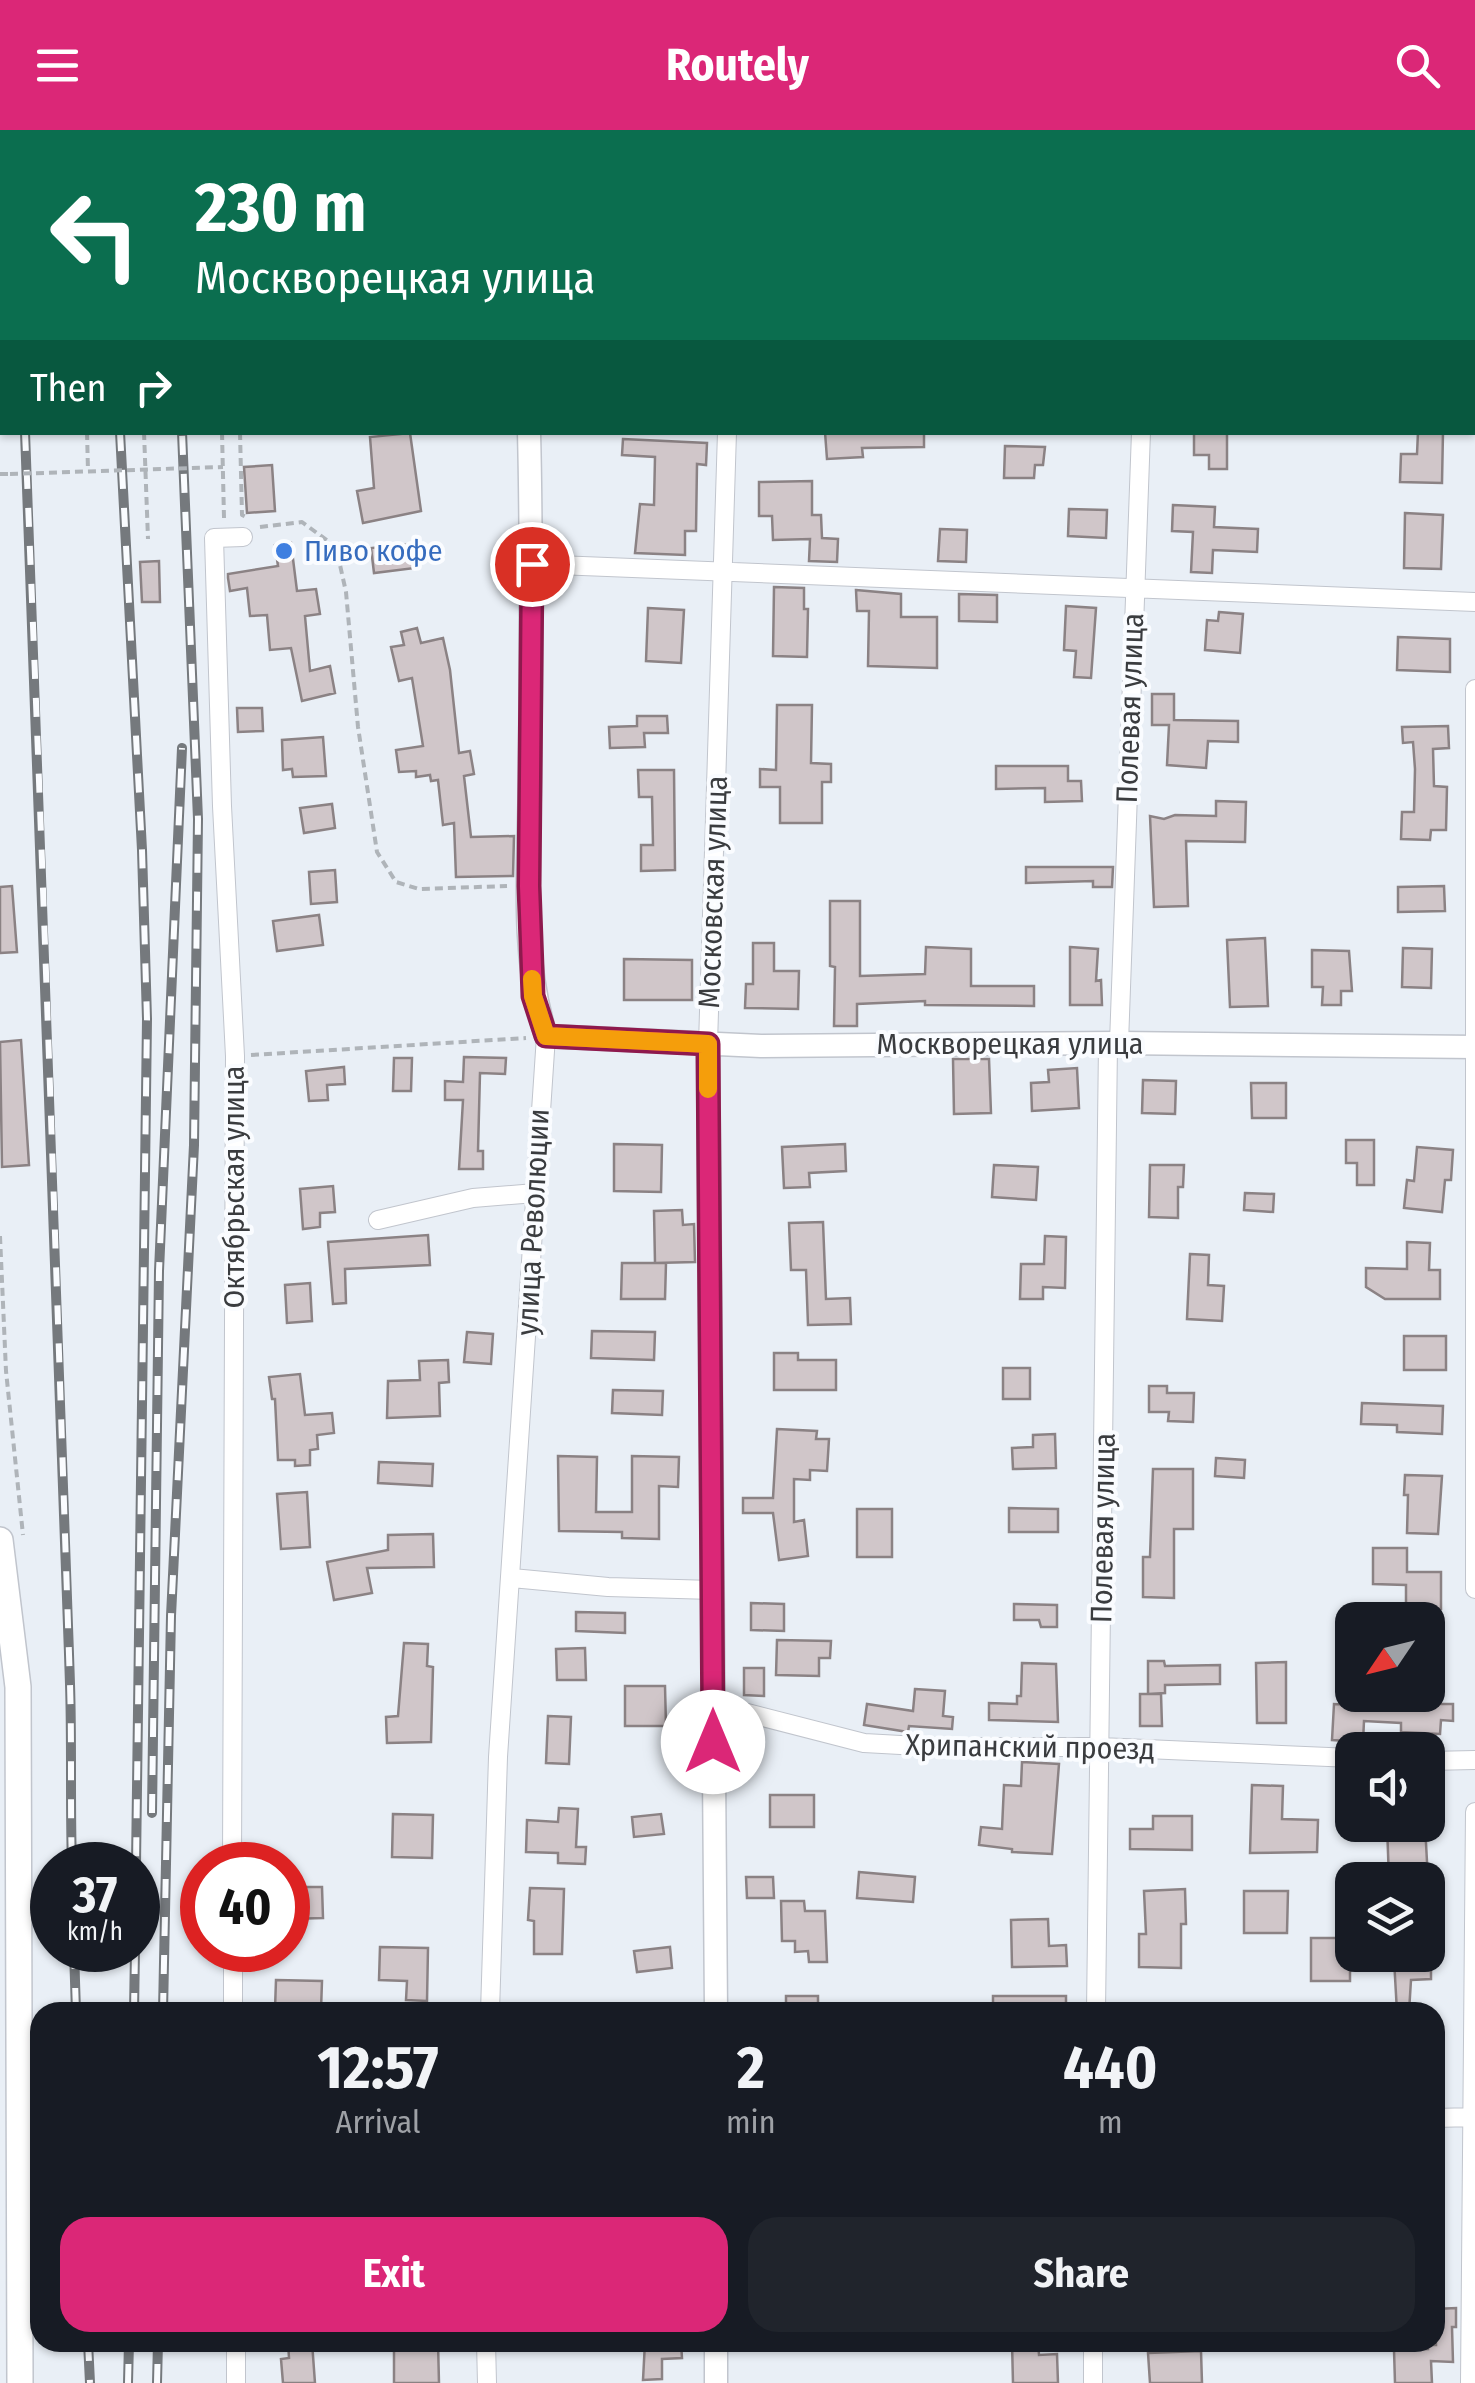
<!DOCTYPE html>
<html lang="en">
<head>
<meta charset="utf-8">
<style>
  :root { --surface:#171b24; --page:#20242c; --text:#f1f3f6; --muted:#9ea1a6; --accent:#db2777 }
  body { margin:0; font-family:"Fira Sans Condensed",sans-serif; background:var(--page); color:var(--text); height:100vh; display:flex; flex-direction:column; font-size:38px; white-space:nowrap }
  * { box-sizing:border-box; margin:0 }
  p { font-size:32px; color:var(--muted) }
  .icon { flex:none; width:55px; height:55px; fill:none; stroke:currentColor; stroke-width:2; stroke-linecap:round; stroke-linejoin:round }
  .map { position:relative; flex:1; overflow:hidden }
  .side { position:absolute; left:30px; top:1872px; width:1415px; height:350px; display:flex; flex-direction:column; background:var(--surface); border-radius:30px; box-shadow:0 2px 8px #0004 }
  .side>* { flex:none }
  .guide { position:absolute; left:0px; top:0px; width:1475px; height:305px; box-shadow:0 2px 8px #0004; background:#0b6e4f; color:#fff; overflow:hidden }
  .needle { width:65px; rotate:235deg }
  .controls { position:absolute; left:1335px; top:1472px; display:grid; gap:20px }
  .controls a { display:grid; place-items:center; width:110px; height:110px; border-radius:20px; background:var(--surface); box-shadow:0 2px 8px #0004; font-size:50px }
  .speed { position:absolute; left:30px; top:1712px; display:flex; gap:20px; font-size:50px; font-weight:700; text-align:center }
  .speed>* { display:grid; place-content:center; width:130px; height:130px; border-radius:50%; background:var(--surface); box-shadow:0 2px 8px #0004; line-height:1 }
  .speed small { font-size:25px; font-weight:400 }
  .speed .limit { border:15px solid #d22; background:#fff; color:#111 }
  .pin { position:absolute; display:grid; place-items:center; width:85px; height:85px; color:#fff; margin:-42px; border:5px solid #fff; border-radius:50%; box-shadow:0 2px 10px #0007 }
  .me { position:absolute; width:110px; margin:-55px; rotate:0deg; stroke-linejoin:round; filter:drop-shadow(0 0 8px #0008) }
  .turn { display:flex; align-items:center; gap:35px; height:210px; padding:0 30px; font-size:45px }
  .turn .icon { width:130px; height:130px; stroke-width:2.5 }
  .turn b { display:block; font-size:70px; line-height:85px }
  .then { display:flex; align-items:center; height:95px; padding:0 30px; background:#0003; gap:20px; font-size:38px }
  .eta { display:flex; justify-content:space-evenly; align-items:center; height:170px; text-align:center }
  .eta b { font-size:60px; font-weight:700; line-height:70px }
  .primary-button { display:flex; gap:20px; margin-top:auto; padding:20px 30px }
  .primary-button a { flex:1; height:115px; border-radius:30px; background:var(--accent); color:#fff; font-size:40px; font-weight:700; line-height:115px; text-align:center }
  .primary-button a+a { background:var(--page); color:var(--text) }
  header { display:flex; justify-content:space-between; align-items:center; height:130px; padding:0 30px; background:var(--accent); color:#fff; font-size:45px; font-weight:700 }
  .map>svg:first-child { display:block }
  .building { fill:#d0c6c9; stroke:#8b8284; stroke-width:2.5 }
  .lines { fill:none; stroke-linecap:round; stroke-linejoin:round }
  .service-casing { stroke:#c1c5cd; stroke-width:11 }
  .minor-casing { stroke:#c1c5cd; stroke-width:20 }
  .tertiary-casing { stroke:#c1c5cd; stroke-width:25 }
  .secondary-casing { stroke:#c1c5cd; stroke-width:28 }
  .path { stroke:#afb4b9; stroke-width:4; stroke-dasharray:8 5; stroke-linecap:butt }
  .service { stroke:#fff; stroke-width:9 }
  .minor { stroke:#fff; stroke-width:18 }
  .tertiary { stroke:#fff; stroke-width:22 }
  .secondary { stroke:#fff; stroke-width:25 }
  .rail-casing { stroke:#75797d; stroke-width:10 }
  .rail { stroke:#fafcff; stroke-width:6; stroke-dasharray:19; stroke-linecap:butt }
  .path-bridge { stroke:#afb4b9; stroke-width:4; stroke-dasharray:8 5; stroke-linecap:butt }
  .route-casing { stroke:#8e194d; stroke-width:25 }
  .route { stroke:#db2777; stroke-width:18 }
  .slow { stroke:#f59e0b; stroke-width:18 }
  .shop-dot { fill:#3f7fe0; stroke:#fafcff; stroke-width:4 }
  .labels { text-anchor:middle; dominant-baseline:central; stroke-width:8; stroke-linejoin:round; paint-order:stroke }
  .shop-label { font-size:30px; fill:#366cbe; stroke:#fafcff; text-anchor:start }
  .street-label { font-size:30px; fill:#3a3c3f; stroke:#fafcff }
</style>
</head>
<body>
<header><svg class="icon" aria-label="menu" viewBox="0 0 24 24"><path d="M4 6h16M4 12h16M4 18h16"/></svg>Routely<svg class="icon" aria-label="search" viewBox="0 0 24 24"><circle cx="10" cy="10" r="6"/><path d="M15 15l6 6"/></svg></header>
<div class="map">
<svg width="1475" height="2253" viewBox="0 0 1475 2253">
  <rect width="100%" height="100%" fill="#e9eff6"/>
  <path class="building" d="M825,302H924V317L862,318L863,327L827,329Z
    M1194,302H1227V339H1209V325H1194Z
    M1418,302H1443L1442,353L1400,352L1401,324H1417Z
    M410,303L421,381L363,393L357,361L374,358L370,307Z
    M623,309L707,313L706,335L697,334L696,401H685V425L635,423L640,374L654,375L655,327L622,325Z
    M1005,316L1045,317L1043,335H1035L1034,348H1004Z
    M272,335L275,381L247,383L244,337Z
    M812,351V385H821L822,408L838,409L837,432L809,431L810,409L773,410L772,386H759V352Z
    M1173,375L1215,377L1214,397L1258,399L1257,422L1213,420L1212,443L1191,442L1193,402L1172,401Z
    M1069,379L1107,380L1106,408L1068,406Z
    M1405,383L1443,385L1441,439L1404,438Z
    M940,399L967,400L966,432L938,431Z
    M291,413L297,461L316,459L320,484L305,486L310,541L330,536L335,563L302,571L291,518L270,520L267,485L250,486L247,458L230,461L228,448V444L278,436L275,415Z
    M412,414L415,438L374,443L371,418Z
    M159,431L160,472H142L140,432Z
    M774,457L804,458V479H808L807,527L773,526Z
    M856,460L901,464V487H937V538L868,536L869,481H857Z
    M959,464L997,465V492L959,491Z
    M1066,476L1096,478L1091,548L1074,547L1076,521L1064,520Z
    M648,478L684,480L681,533L646,531Z
    M1219,482L1243,484L1240,523L1205,520L1207,490L1218,491Z
    M417,498L421,513L443,508L450,540L459,623L470,621L474,644L464,646L471,707L514,706L513,746L456,747L454,693L443,695L438,650L431,651L430,645L416,647V641L399,642L396,620L423,616L412,548L399,551L391,517L404,515L401,502Z
    M1398,507L1450,509V542L1397,540Z
    M1152,564H1174V590L1238,591V612L1208,611L1206,638L1167,635L1169,595H1152Z
    M777,575H812L811,633L831,634V652H822V693H780V657H760V639L776,640Z
    M237,578H262L263,601L238,602Z
    M637,586H667L668,603H644L645,617L610,618L609,597L637,596Z
    M1448,596L1449,618L1433,619L1434,656L1447,657L1446,700H1431L1430,710L1401,709L1402,682H1414L1415,639L1413,612L1403,613L1402,597Z
    M323,607L326,646L293,647L292,639L283,640L282,610Z
    M996,636H1068V651H1081L1082,671L1045,672V658L996,659Z
    M638,640H674L675,740L641,741V715H653L652,667H639Z
    M1216,671L1246,672L1245,712L1186,711L1188,776L1154,777L1150,686L1164,689L1175,685L1216,686Z
    M332,674L335,698L304,703L300,678Z
    M1026,737H1113L1112,757H1093V751L1026,753Z
    M335,740L337,772L311,774L309,742Z
    M12,756L17,822L0,823V757Z
    M1444,756L1445,781L1398,782V757Z
    M830,771H860V846L925,844L926,817L971,819V856H1034V876L925,875V871L857,874V896H834L835,837L830,836Z
    M319,785L323,815L277,821L273,791Z
    M1265,808L1268,876L1230,877L1227,810Z
    M753,813H774V841H799L798,879L745,878L746,854H753Z
    M1070,817L1098,819L1096,851L1101,850L1102,875H1070Z
    M1403,818L1432,819L1431,858L1402,857Z
    M1312,820L1349,821L1352,861H1341V875H1322L1323,857H1312Z
    M624,829L692,830V870H624Z
    M21,910L29,1035L2,1037L0,912Z
    M464,927L506,928L505,944L480,943L478,1021H483V1039H459L463,970H445V951L463,952Z
    M394,928H412L411,961H393Z
    M953,929H989L991,983L954,984Z
    M344,937L345,954L327,955L328,970L309,971L306,941Z
    M1077,938L1079,978L1032,981L1031,953L1049,952L1048,940Z
    M1143,950L1176,951L1175,984L1142,983Z
    M1251,953H1286V988H1252Z
    M1346,1010H1374V1055H1357V1033H1346Z
    M614,1014L662,1015L661,1062L614,1061Z
    M845,1014L846,1041L809,1043L810,1057L784,1058L782,1017Z
    M1417,1017L1453,1020L1451,1050H1445L1442,1082L1404,1078L1407,1050L1414,1051Z
    M994,1035L1038,1037L1036,1070L992,1067Z
    M1150,1035H1184L1183,1057H1178V1088L1149,1087Z
    M333,1056L335,1082L320,1083V1097L303,1099L300,1059Z
    M1245,1063L1274,1064L1273,1082L1244,1080Z
    M682,1080L683,1095L694,1094L695,1132L655,1133L654,1081Z
    M823,1092L826,1169L850,1168L851,1194L808,1195L806,1140H791L789,1093Z
    M428,1105L430,1135L345,1139L346,1173L333,1174L328,1112Z
    M1045,1106L1066,1107L1065,1158L1043,1157V1169H1020L1021,1134H1044Z
    M1407,1112L1430,1113L1429,1140H1440V1169H1385L1366,1157V1138L1407,1139Z
    M1190,1124L1209,1125L1208,1155L1224,1156L1222,1191L1187,1189Z
    M622,1133H666L665,1169H621Z
    M310,1153L312,1191L287,1193L285,1155Z
    M592,1201L655,1202L654,1230L591,1228Z
    M467,1202L493,1204L491,1234L464,1232Z
    M1404,1206H1446V1240H1404Z
    M774,1223H798V1230H836V1260H774Z
    M448,1230L449,1252L439,1253L440,1286L387,1288L388,1251L420,1250L419,1231Z
    M1003,1238H1030V1269H1003Z
    M300,1244L305,1285L332,1283L334,1303L317,1305L318,1319L310,1320V1335L295,1336V1330H278L275,1269H272L269,1247Z
    M1149,1256H1167V1263H1194L1193,1292L1168,1291L1169,1282H1149Z
    M613,1260L663,1261L662,1285L612,1283Z
    M1362,1273L1443,1276L1442,1304L1397,1302V1295L1361,1294Z
    M777,1299L817,1301L816,1309H829L827,1341L810,1340V1350L794,1349V1392L804,1390L808,1426L779,1430L773,1383H743V1368H773Z
    M1055,1304L1056,1338L1013,1339L1012,1318L1033,1317V1305Z
    M558,1326L597,1327L596,1382H632V1326L679,1327L678,1357L659,1356V1409L622,1408V1402L559,1401Z
    M1216,1328L1245,1330L1244,1348L1215,1346Z
    M379,1332L433,1334L432,1356L378,1353Z
    M1153,1339H1193V1399H1174V1468L1143,1467V1427H1150Z
    M1405,1345L1442,1346L1438,1404L1407,1403L1408,1365H1404Z
    M307,1362L310,1417L281,1419L277,1364Z
    M1009,1378L1058,1379V1402H1009Z
    M857,1379H892V1427H857Z
    M433,1404L434,1437L367,1438L372,1463L334,1470L327,1432L388,1420V1405Z
    M1373,1418H1407V1442H1441V1479L1406,1478V1455L1373,1454Z
    M751,1473L784,1474V1501L751,1500Z
    M1014,1474L1057,1475V1497H1041L1039,1490H1014Z
    M576,1482L625,1483V1503L576,1501Z
    M777,1510L831,1511L830,1528H819V1546L776,1545Z
    M404,1513L428,1514L427,1536L433,1537L431,1612L387,1613L386,1587L398,1586Z
    M585,1518L586,1550H557L556,1519Z
    M1148,1531H1164L1165,1536L1220,1535V1554L1165,1555V1563L1148,1564Z
    M1286,1532V1593H1257L1256,1533Z
    M1022,1533L1056,1534L1058,1592L989,1590V1573L1017,1574V1566H1021Z
    M744,1538H764V1566L744,1565Z
    M625,1556H665L666,1596H625Z
    M915,1559L945,1561L943,1586L953,1587L952,1599L909,1596L908,1602L864,1595L867,1574L913,1581Z
    M1140,1564H1161L1162,1596H1140Z
    M1419,1565H1438V1574H1453V1591L1441,1590L1440,1604L1401,1602V1593L1364,1591L1363,1612L1332,1610L1334,1574L1390,1577V1571L1418,1572Z
    M548,1586L571,1587L569,1634L546,1633Z
    M1022,1632L1059,1634L1052,1724L1012,1722V1719L979,1715L981,1697L1002,1699L1004,1655L1021,1656Z
    M1252,1655L1283,1656L1282,1689L1318,1690L1317,1722L1250,1723Z
    M770,1665H814V1697H770Z
    M559,1678L578,1679L576,1717H586L585,1734L558,1733V1723L526,1722L527,1690L558,1692Z
    M393,1684L433,1685L432,1728L392,1727Z
    M661,1684L664,1704L634,1707L632,1687Z
    M1153,1686H1192V1720L1130,1719V1699H1153Z
    M1387,1695H1425L1428,1750H1389Z
    M859,1742L915,1747L913,1772L857,1768Z
    M746,1747H773L774,1768H747Z
    M288,1757H322L323,1788L288,1789Z
    M530,1758L564,1759L562,1824H534V1791L528,1790Z
    M1185,1759L1186,1794H1181V1838L1139,1837V1804H1146L1144,1761Z
    M1244,1761H1288L1287,1803H1244Z
    M781,1771H804L805,1781H825L827,1832H809L808,1821L795,1822V1811H782Z
    M1048,1789L1049,1816L1066,1815L1067,1836L1012,1837L1011,1790Z
    M1311,1808H1350V1851H1311Z
    M380,1817L428,1818L427,1871L406,1870L407,1851L379,1850Z
    M670,1817L672,1838L637,1842L634,1821Z
    M1431,1827V1849L1411,1850L1409,1882H1397L1394,1829Z
    M276,1850L322,1851L321,1880L275,1879Z
    M786,1866H818V1882H786Z
    M993,1866H1066V1882H993Z
    M1456,2178V2197H1452L1453,2232L1431,2231L1432,2253H1395L1394,2220L1428,2219V2215H1436L1435,2179Z
    M288,2212H312L315,2253H283L281,2229L289,2228Z
    M438,2212L439,2253H394V2213Z
    M645,2212H681L682,2228L662,2229V2249L643,2250Z
    M1012,2212H1038L1039,2225L1057,2224L1058,2253H1013Z
    M1201,2221L1202,2253H1150L1148,2223Z"/>
  <g class="lines">
    <defs>
      <path id="service" d="M207,0L208,2"/>
      <path id="minor" d="M737,2V0
        M1153,2V0
        M532,434L1475,472
        M1475,559V1459
        M1119,913L1141,302
        M708,914L727,302
        M378,1090L473,1068L535,1063
        M512,1448L608,1457L713,1460
        M712,1574L864,1613L937,1617H1100L1352,1628
        M1428,1631L1475,1630
        M232,1735L235,926L222,676L214,408L243,407
        M233,1820V1882
        M490,1882L498,1627L546,906
        M1096,1882L1108,914
        M1435,1988L1475,1987
        M236,2212V2253
        M486,2212L487,2253
        M1093,2253V2212
        M1470,2253L1475,1682"/>
      <path id="tertiary" d="M525,0V2
        M529,302C532,418 531,533 530,648C529,733 520,825 546,906L761,916L1119,913L1475,917
        M708,914L716,1882
        M716,2253V2212"/>
      <path id="secondary" d="M0,1410L18,1557L20,2253"/>
    </defs>
    <use href="#service" class="service-casing"/>
    <use href="#minor" class="minor-casing"/>
    <use href="#tertiary" class="tertiary-casing"/>
    <use href="#secondary" class="secondary-casing"/>
    <path class="path" d="M87,302L88,341
      M144,302L148,409
      M222,302L224,388
      M240,302L242,385L246,387
      M0,344H10
      M260,397L302,392L336,417L346,462L358,597L377,722L396,752L419,759L507,756
      M251,925L526,908
      M0,1106L6,1241L23,1405"/>
    <use href="#service" class="service"/>
    <use href="#minor" class="minor"/>
    <use href="#tertiary" class="tertiary"/>
    <use href="#secondary" class="secondary"/>
    <defs>
      <path id="rail" d="M12,0V2
        M108,0V2
        M156,0V2
        M25,302C43,720 56,1137 70,1554C72,1614 70,1675 72,1735
        M120,302L142,720L147,889L136,1735
        M152,1683L159,1141L182,618
        M74,1820L76,1882
        M134,1882L135,1820
        M163,1882L171,1486L194,1015L198,689L182,302
        M88,2212L90,2253
        M128,2253L129,2212
        M157,2253L158,2212"/>
    </defs>
    <use href="#rail" class="rail-casing"/>
    <use href="#rail" class="rail"/>
    <path class="path-bridge" d="M10,344L223,337"/>
  </g>
  <g class="lines">
    <defs>
      <path id="route" d="M532,434L529,756L533,866L546,906L708,914L713,1612"/>
    </defs>
    <use href="#route" class="route-casing"/>
    <use href="#route" class="route"/>
    <path class="slow" d="M532,849L533,866L546,906L708,914V959"/>
  </g>
  <circle class="shop-dot" cx="284" cy="421" r="10"/>
  <g class="labels">
    <g class="shop-label">
      <text x="304" y="421">Пиво кофе</text>
    </g>
    <g class="street-label">
      <text transform="translate(1130 578) rotate(-88)">Полевая улица</text>
      <text transform="translate(713 762) rotate(-88)">Московская улица</text>
      <text x="1010" y="914">Москворецкая улица</text>
      <text transform="translate(234 1057) rotate(-90)">Октябрьская улица</text>
      <text transform="translate(533 1092) rotate(-87)">улица Революции</text>
      <text transform="translate(1103 1398) rotate(-89)">Полевая улица</text>
      <text transform="translate(1030 1617) rotate(1)">Хрипанский проезд</text>
    </g>
  </g>
</svg>
<div class="controls">
<a><svg class="needle" viewBox="-14 -14 28 28"><path d="M0-13l5 13h-10z" fill="#e53935"/><path d="M0 13l5-13h-10z" fill="#9ea1a6"/></svg></a>
<a><svg class="icon" aria-label="sound" viewBox="0 0 24 24"><path d="M4 9h4l5-4v14l-5-4H4zM17 9q2 3 0 6"/></svg></a>
<a><svg class="icon" aria-label="layers" viewBox="0 0 24 24"><path d="M12 4l9 5-9 5-9-5zM3 14l9 5 9-5"/></svg></a>
</div>
<div class="speed"><div>37<small>km/h</small></div><div class="limit">40</div></div>
<div class="pin" style="left:532px;top:434px;background:#d93025"><svg class="icon" aria-label="arrive" viewBox="0 0 24 24"><path d="M6 21V4h12l-3 4 3 4H6"/></svg></div>
<svg class="me" style="left:713px;top:1612px" viewBox="-20 -20 40 40"><circle r="19" fill="#fff"/><path d="M0-13L10 11 0 6-10 11z" fill="#db2777"/></svg>
<div class="guide">
<div class="turn"><svg class="icon" aria-label="left" viewBox="0 0 24 24"><path d="M17 20v-9H6M10 6l-5 5 5 5"/></svg><div><b>230 m</b>Москворецкая улица</div></div>
<div class="then">Then<svg class="icon" aria-label="right" viewBox="0 0 24 24"><path d="M7 20v-9h11M14 6l5 5-5 5"/></svg></div>
</div>
<section class="side">
<div class="eta">
<div><b>12:57</b><p>Arrival</p></div>
<div><b>2</b><p>min</p></div>
<div><b>440</b><p>m</p></div>
</div>
<div class="primary-button"><a>Exit</a><a>Share</a></div>
</section>
</div>
</body>
</html>
